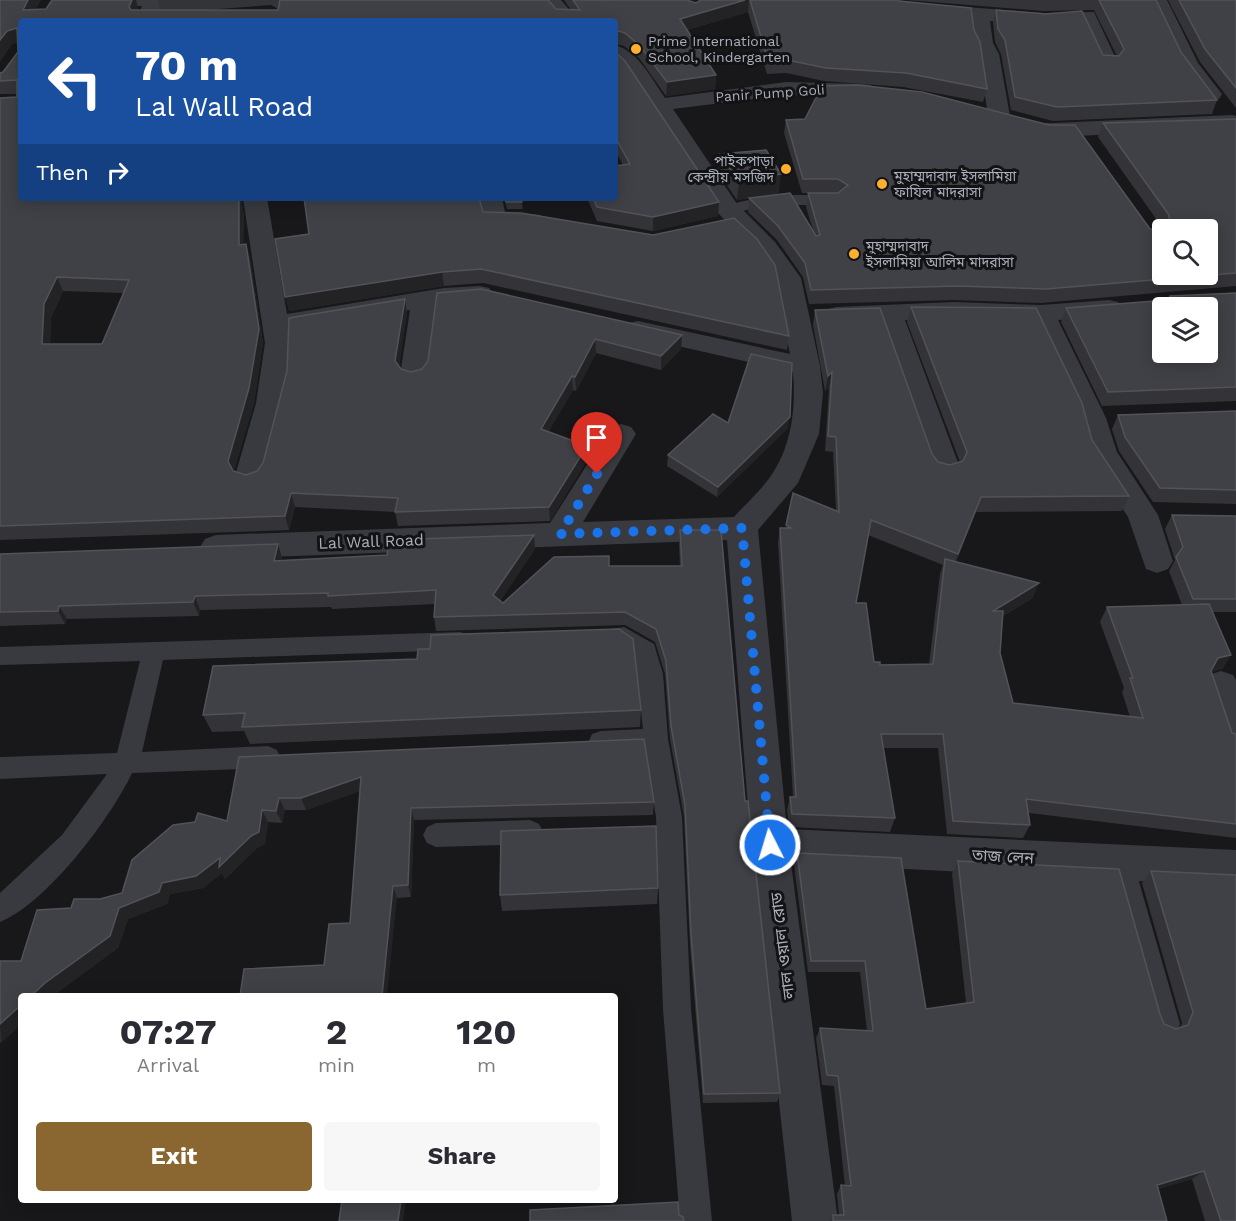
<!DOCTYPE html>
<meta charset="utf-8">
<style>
:root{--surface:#fff;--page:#f7f7f7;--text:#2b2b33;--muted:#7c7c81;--accent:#8a6630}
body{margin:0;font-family:"Work Sans","Noto Sans Bengali",sans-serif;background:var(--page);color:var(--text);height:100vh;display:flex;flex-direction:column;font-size:22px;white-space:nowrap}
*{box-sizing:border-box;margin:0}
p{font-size:20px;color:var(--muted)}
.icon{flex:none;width:33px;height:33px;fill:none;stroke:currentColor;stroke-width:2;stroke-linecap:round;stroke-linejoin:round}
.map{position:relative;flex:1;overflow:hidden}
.sheet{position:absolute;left:18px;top:993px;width:600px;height:210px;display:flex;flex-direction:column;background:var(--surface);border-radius:6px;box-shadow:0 3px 15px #0003}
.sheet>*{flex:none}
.hud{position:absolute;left:18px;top:18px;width:600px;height:183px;border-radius:6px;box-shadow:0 3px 15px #0003;background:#1a4fa0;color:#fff;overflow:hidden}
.buttons{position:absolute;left:1152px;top:219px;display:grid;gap:12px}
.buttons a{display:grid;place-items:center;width:66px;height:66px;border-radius:6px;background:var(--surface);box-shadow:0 3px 15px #0003;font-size:30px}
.pin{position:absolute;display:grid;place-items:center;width:51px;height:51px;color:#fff;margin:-62px -26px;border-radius:50% 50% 50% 0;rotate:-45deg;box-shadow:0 0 6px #0007}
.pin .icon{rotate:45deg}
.me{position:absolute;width:66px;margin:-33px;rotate:355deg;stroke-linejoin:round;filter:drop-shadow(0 0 4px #0008)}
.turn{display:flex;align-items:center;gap:21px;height:126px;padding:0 18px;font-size:27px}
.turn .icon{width:78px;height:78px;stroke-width:2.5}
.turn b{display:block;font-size:42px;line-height:51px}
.then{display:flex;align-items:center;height:57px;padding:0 18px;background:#0003;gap:12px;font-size:22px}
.eta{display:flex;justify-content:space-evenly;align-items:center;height:102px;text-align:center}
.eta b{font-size:36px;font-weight:700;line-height:42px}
.primary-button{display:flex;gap:12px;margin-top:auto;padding:12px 18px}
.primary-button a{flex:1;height:69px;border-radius:6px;background:var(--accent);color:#fff;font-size:24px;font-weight:700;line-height:69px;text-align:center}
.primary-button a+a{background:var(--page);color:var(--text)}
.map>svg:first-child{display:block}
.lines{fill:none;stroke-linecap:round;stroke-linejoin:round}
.service{fill:#383a3f;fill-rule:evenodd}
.minor{fill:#383a3f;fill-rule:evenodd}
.wall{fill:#343438;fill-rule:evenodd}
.shaded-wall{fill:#232326}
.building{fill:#404146;stroke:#515358;stroke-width:1.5;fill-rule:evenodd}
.route{stroke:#1a73e8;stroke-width:10;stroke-dasharray:0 18}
.poi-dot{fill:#fdaf2d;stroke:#131315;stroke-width:2}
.labels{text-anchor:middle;stroke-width:6;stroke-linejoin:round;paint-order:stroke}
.far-poi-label{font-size:14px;fill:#a9afbb;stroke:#131315;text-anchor:start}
.far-street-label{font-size:14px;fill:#a9afbb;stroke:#131315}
.street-label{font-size:16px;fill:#a9afbb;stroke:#131315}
</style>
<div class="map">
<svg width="1236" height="1221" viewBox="0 0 1236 1221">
<rect width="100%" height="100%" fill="#18181a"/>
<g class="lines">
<g class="service">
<polygon points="770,195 836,195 844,200 836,205 770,205 728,214 720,209 722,206"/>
<polygon points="624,627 654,644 663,674 668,739 682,817 691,1009 712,1221 680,1221 663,1009 656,817 645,750 601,751 592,748 589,741 592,734 601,731 643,729 635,656 620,645 599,643 596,637 599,631"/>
<path d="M460 632 468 635 471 641 468 647 460 650 163 660 142 752 268 746 277 750 280 757 277 764 268 768 132 773C111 818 47 903 0 922V893L62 835 107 774 0 779V757L117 753 140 661 0 665V647Z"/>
<polygon points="530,820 539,824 543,832 539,840 530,844 436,847 427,843 423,835 427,827 436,823"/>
<polygon points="1120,849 1129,853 1133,861 1180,1024 1176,1034 1166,1038 1156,1034 1152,1024 1107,861 1111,853"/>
</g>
<g class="minor">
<polygon points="108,0 164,0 165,1 155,21 135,21 142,6 118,6"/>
<polygon points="540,0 561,0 579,21 558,21"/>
<polygon points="1147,0 1167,0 1198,63 1222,94 1219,99 1203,99 1178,64"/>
<polygon points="927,4 1043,13 1094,12 1118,63 1115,67 1101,67 1080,22 1043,25 990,21 993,43 999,54 1010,116 1007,121 991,121 988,116 979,54 973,43 970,19 920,14 917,10"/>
<path d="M615 45C638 51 652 79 665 98L786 82 863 84 871 85 874 90 871 95 863 96 786 95 673 109 737 204 775 242 801 278 820 366 823 393 819 434 798 483 758 530 787 829 1236 850V886L791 863 838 1221H792L751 845 727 540 216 559 205 555 200 547 205 539 216 535 550 523 611 427 621 424 631 427 636 434 583 522 734 517C747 502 764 488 774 471 792 443 796 405 793 372L638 337 629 335 625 329 629 323 638 321 790 354 775 278 757 252 719 214 627 73 615 62Z"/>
<polygon points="1232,115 1236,116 1236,132 1227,129 1053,137 1025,133 1022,128 1025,123 1053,123"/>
<path d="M243 198H267L287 314 444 288 480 286 489 288 493 294 489 300 437 305 428 375 424 381 414 384 404 381 400 375 410 310 290 330C298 374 276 433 265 476L261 483 250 487 239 483 235 476 256 403 265 343Z"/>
<polygon points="478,198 502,198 505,212 541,215 544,220 541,225 532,227 486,224"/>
<polygon points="1109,300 1118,302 1122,308 1118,314 1058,320 1106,418 1117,452 1158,515 1173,561 1168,569 1157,573 1146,569 1128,517 1088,454 1078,418 1032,321 954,318 905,320 960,468 956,475 945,478 934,475 930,468 878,321 837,323 828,321 824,315 828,309 837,307 954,302 1041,305"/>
<polygon points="1221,671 1233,675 1236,680 1236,749 1223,745 1204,685 1209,675"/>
</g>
</g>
<g class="wall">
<path d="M0 0H41L35 9H46L52 0H136L138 8V10H160L158 0H548L556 9 571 10 564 0H687L696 3 701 0H903L899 1 971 8 974 30 980 42 987 89 983 102 903 87 824 81 786 73 767 74 748 12 687 30 716 75 715 89 666 96 639 58 624 46 615 44V21H21V198H241L244 217 243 244H246L250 258 263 343 254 403 234 471 246 475 257 471 263 463 287 371 289 318 405 299 407 313 399 366 401 369 411 372 422 369 428 361 437 293 481 289 682 335 681 349 661 370 596 353 576 391 573 390 548 432 587 446V460L550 521 398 526 395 512 295 507 289 530 0 540V98L17 97V94H0V73L3 72 18 52 17 42 12 44 0 61ZM271 5 278 9V10H205ZM63 291 123 293 102 344H50L51 318Z"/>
<polygon points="907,0 1156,0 1181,52 1217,100 1212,114 1053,121 1011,110 1001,54 995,42 993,23 996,10 1103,55 1117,56 1094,10 1043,11"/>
<polygon points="1168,0 1236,0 1236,108 1200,62"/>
<polygon points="615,52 719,202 718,216 653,231 597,221 587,198 615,198 623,165 615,150"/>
<polygon points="1236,119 1236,286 1041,303 954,300 809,304 803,277 777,240 748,212 749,198 813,230 806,207 808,193 837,193 802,193 784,133 786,120 1162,274 1208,230 1164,230 1098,137 1103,123"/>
<polygon points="720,154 779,193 737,200 718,172"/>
<polygon points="504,198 521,198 523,209 507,209"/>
<polygon points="483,212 789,336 787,350 483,283 444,286 289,311 309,234"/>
<polygon points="1236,293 1236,401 1102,406 1061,322 1066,308 1168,300"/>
<path d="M911 307 1092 440 1129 496 1122 511 976 512 956 562 1033 598 1003 616 1000 653 1013 703 1130 717 1122 692 1124 688 1100 622 1107 607 1182 605 1169 571 1175 560 1165 529 1172 515 1236 516V612H1213L1231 655 1222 669 1211 672 1232 733 1236 734V838L1029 813 1030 825 1023 838 947 834 938 748H883L895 818 890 832 789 827 787 810 790 797H793L778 543 780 528H786L793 493 836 510 833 452 825 451 829 388 825 391 813 325 815 310 932 454 938 462 950 465 960 462 907 322ZM868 535 943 565 940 574 929 664 880 665 874 662 856 603Z"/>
<polygon points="1236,411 1236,504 1153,502 1119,451 1112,429 1118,415"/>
<polygon points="728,423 788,428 717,497 667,466 668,455"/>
<polygon points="680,530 745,801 780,1093 777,1102 703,1103 690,945 684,817 670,739 665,674 655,642 625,625 436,631 434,617 435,604 332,609 331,607 200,610 199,616 67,619 65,624 0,626 0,554 278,544 282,558 282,560 535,549 500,601 503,603 609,566 680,566 679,544"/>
<polygon points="213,666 641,710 640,727 250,744 244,731 212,732 203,715"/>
<polygon points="239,757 654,802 653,815 414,820 411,897 397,898 324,965 350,923 360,791 306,810 285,810 282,823 268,822 265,844 257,848 225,879 222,873 203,888 170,894 167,904 128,919 118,948 55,994 0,1043 0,961 21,961 71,908 122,893 227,821"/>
<polygon points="797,853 926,1009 966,1003 952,874 958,861 1160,1014 1164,1024 1176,1029 1180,1028 1182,1023 1142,883 1151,871 1236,875 1236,1221 1205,1221 1192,1179 1158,1189 1167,1221 829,1221 833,1215 839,1215 837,1194 841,1185 845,1186 834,1086 822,1085 816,1038 820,1028 867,1031 860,972 808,972 794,865"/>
<polygon points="658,888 657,904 502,911 500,895"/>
</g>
<g class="shaded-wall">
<polygon points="28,0 41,0 29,21 23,10"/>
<polygon points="132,0 136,0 138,8 133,20 129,7"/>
<polygon points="745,0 749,0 748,12 680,32 680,19"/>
<polygon points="17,28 21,42 12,44 0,61 0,40 7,31"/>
<polygon points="716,75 715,89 666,96 667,82"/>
<polygon points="781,174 779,193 737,200 739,182"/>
<polygon points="239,198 241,198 244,217 243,259 239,245"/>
<polygon points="719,202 718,216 653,231 653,217"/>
<polygon points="246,244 250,258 263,343 254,403 233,475 228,461"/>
<polygon points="442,272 444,286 289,311 285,297"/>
<polygon points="57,277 63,291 51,318 49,358 42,344 44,304"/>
<polygon points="405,299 407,313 398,375 395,361"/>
<polygon points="682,335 681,349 661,370 661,356"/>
<polygon points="595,339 596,353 576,391 575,377"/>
<polygon points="832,372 829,388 825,391 828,376"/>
<polygon points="572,376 573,390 542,443 541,429"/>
<polygon points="790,417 788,428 717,497 718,487"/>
<polygon points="587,446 587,460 550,521 549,507"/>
<polygon points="291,493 295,507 289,530 285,516"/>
<polygon points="981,497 976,512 953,569 958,554"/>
<polygon points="534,535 535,549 495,608 493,595"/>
<polygon points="278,544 282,558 278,574 274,561"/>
<polygon points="1039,583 1033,598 988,625 993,611"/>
<polygon points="195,596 200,610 199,616 193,602"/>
<polygon points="59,606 67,619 65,624 58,611"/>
<polygon points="1231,655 1222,669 1208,673 1218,658"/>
<polygon points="361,777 365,789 306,810 301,798"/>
<polygon points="279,798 285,810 282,823 276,811"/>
<polygon points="411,808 414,820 411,897 408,885"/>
<polygon points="262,810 268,822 265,844 257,848 225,879 222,873 203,888 170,894 167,904 128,919 118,948 53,996 31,996 119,908 162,883"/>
<polygon points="393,886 397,898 387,996 382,996"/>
<polygon points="21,1005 21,1025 1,1043 0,1024"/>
<polygon points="1204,1171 1192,1179 1146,1193 1157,1185"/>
<polygon points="401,1200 406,1200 403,1221 398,1221"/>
</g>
<g class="building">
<path d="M0 0H28L23 10 46 9 52 0H132L129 7 131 10H278L280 0H548L556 9 580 10 573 0H687L696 3 701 0H745L680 19 716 75 667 82 639 45 625 33 615 30V21H21V198H239V245L246 244 259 329 249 388 228 461 233 471 246 475 257 471 263 463 287 371 289 318 405 299 395 361 401 369 411 372 422 369 428 361 437 293 481 289 682 335 661 356 595 339 575 377 572 376 541 429 587 446 549 507 395 512 398 498 291 493 285 516 0 526V98L17 97V80L0 81V73L3 72 18 52 17 28 7 31 0 40ZM57 277 129 280 102 344H42L44 304Z"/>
<polygon points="750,0 898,0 899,1 971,8 974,30 980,42 987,89 906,73 826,68 787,60 768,61"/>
<polygon points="1099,0 1156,0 1181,52 1217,100 1057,107 1015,97 1005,40 998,29 996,10 1046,14 1082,11 1103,55 1119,56 1124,49"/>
<polygon points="1179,0 1236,0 1236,88 1205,49"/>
<polygon points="615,52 625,61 719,202 653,217 597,207 593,198 615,198 615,166 630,164 615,137"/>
<polygon points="857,85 922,92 1049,125 1075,125 1150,229 1162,230 1162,274 1208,274 1208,230 1169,230 1169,215 1103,123 1236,119 1236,273 1046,289 958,286 811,290 805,263 778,226 749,198 790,193 816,236 820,235 808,193 838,193 848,185 838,179 803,179 786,120 805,119 822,86"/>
<polygon points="766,150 781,174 739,182 720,154"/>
<polygon points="304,198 479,198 483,212 521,213 653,235 734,218 757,239 775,265 789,336 481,269 442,272 285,297 275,239 309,234"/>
<polygon points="505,198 521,198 522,202 506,202"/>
<path d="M1236 293V387L1108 392 1066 308 1168 300 1170 296ZM1162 308H1208V352H1162Z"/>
<polygon points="911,307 1036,308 1082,403 1092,440 1129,496 981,497 958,554 871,520 856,603 866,603 874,662 880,662 880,665 933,664 945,559 1039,583 993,611 1003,611 1000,653 1013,703 1143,718 1130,678 1133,678 1107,607 1209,604 1231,655 1218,658 1211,671 1232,733 1236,734 1236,824 1026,799 1030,825 953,821 943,734 881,734 895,818 792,814 790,797 796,797 780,528 791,528 786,525 793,493 839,512 836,437 828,436 832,372 828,376 815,310 880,308 932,454 938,462 950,465 963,461 967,452"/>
<polygon points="751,354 792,363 790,417 718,487 668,455 713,414 728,423"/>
<polygon points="1236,411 1236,490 1160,488 1125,437 1118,415"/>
<polygon points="1172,515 1236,516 1236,599 1193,599 1176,557 1183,547"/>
<polygon points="680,530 721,530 745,801 748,801 780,1093 704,1094 691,934 685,805 671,726 666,661 656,629 625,612 434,617 436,590 328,596 328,593 195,596 193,602 59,606 58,611 0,612 0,554 278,544 274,561 387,555 390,540 534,535 493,595 503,603 554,557 609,556 609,566 682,566"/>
<polygon points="619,629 633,639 641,710 242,727 245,713 203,715 213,666 417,659 418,649 430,649 431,635"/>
<polygon points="644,739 654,802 411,808 408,885 393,886 382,996 240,996 244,969 324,965 329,924 350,923 361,777 301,798 279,798 276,811 262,810 259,832 251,836 219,867 220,858 196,876 162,883 159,892 119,908 110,936 45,983 31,996 21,996 21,1005 0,1024 0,961 21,961 37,910 71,908 74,899 100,899 122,893 132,860 173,825 195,822 198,813 227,821 239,757"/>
<polygon points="656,826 658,888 500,895 501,831"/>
<polygon points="797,853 901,858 926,1009 974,1002 958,861 1119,869 1160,1014 1164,1024 1176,1029 1188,1025 1193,1012 1151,871 1236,875 1236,1221 1221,1221 1204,1171 1157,1185 1167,1221 833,1221 833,1215 844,1215 841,1185 851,1186 838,1076 827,1075 820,1028 873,1031 865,961 811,961"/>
<polygon points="342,1200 401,1200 398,1221 339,1221"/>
<polygon points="678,1202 679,1215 683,1217 684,1221 530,1221 530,1210"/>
</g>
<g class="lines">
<polyline class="route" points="597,474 560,534 742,528 770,845"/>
</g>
<g class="poi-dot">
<circle cx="636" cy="49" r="6"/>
<circle cx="786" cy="169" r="6"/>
<circle cx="882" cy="184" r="6"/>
<circle cx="854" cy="254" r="6"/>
</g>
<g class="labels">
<g class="far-poi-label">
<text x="648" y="46">Prime International<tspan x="648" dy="16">School, Kindergarten</tspan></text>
<text x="774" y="166" text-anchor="end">পাইকপাড়া<tspan x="774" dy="16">কেন্দ্রীয় মসজিদ</tspan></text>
<text x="894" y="181">মুহাম্মদাবাদ ইসলামিয়া<tspan x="894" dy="16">ফাযিল মাদরাসা</tspan></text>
<text x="866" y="251">মুহাম্মদাবাদ<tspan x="866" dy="16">ইসলামিয়া আলিম মাদরাসা</tspan></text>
</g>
<g class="far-street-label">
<text transform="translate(770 93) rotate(-4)" y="5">Panir Pump Goli</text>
</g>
<g class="street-label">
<text transform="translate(371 541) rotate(-2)" y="6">Lal Wall Road</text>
<text transform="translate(1003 856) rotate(3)" y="6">তাজ লেন</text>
<text transform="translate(782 946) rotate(-97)" y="6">লাল ওয়াল রোড</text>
</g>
</g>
</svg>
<div class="buttons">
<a><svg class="icon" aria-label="search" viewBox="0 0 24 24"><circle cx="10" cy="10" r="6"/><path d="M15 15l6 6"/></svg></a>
<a><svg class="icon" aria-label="layers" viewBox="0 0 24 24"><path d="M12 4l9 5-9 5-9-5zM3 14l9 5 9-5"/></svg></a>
</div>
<div class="pin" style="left:597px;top:474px;background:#d93025"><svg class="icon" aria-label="arrive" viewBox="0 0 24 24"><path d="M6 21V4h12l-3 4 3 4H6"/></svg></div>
<svg class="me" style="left:770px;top:845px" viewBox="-20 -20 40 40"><circle r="17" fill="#1a73e8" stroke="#fff" stroke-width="3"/><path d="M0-11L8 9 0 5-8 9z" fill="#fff"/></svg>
<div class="hud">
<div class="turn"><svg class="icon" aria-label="left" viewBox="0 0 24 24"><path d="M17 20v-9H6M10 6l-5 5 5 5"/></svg><div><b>70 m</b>Lal Wall Road</div></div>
<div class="then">Then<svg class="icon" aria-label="right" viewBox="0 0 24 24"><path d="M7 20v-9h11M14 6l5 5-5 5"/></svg></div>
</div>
<section class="sheet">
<div class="eta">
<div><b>07:27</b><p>Arrival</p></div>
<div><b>2</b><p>min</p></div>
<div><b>120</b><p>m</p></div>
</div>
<div class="primary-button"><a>Exit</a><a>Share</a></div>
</section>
</div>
